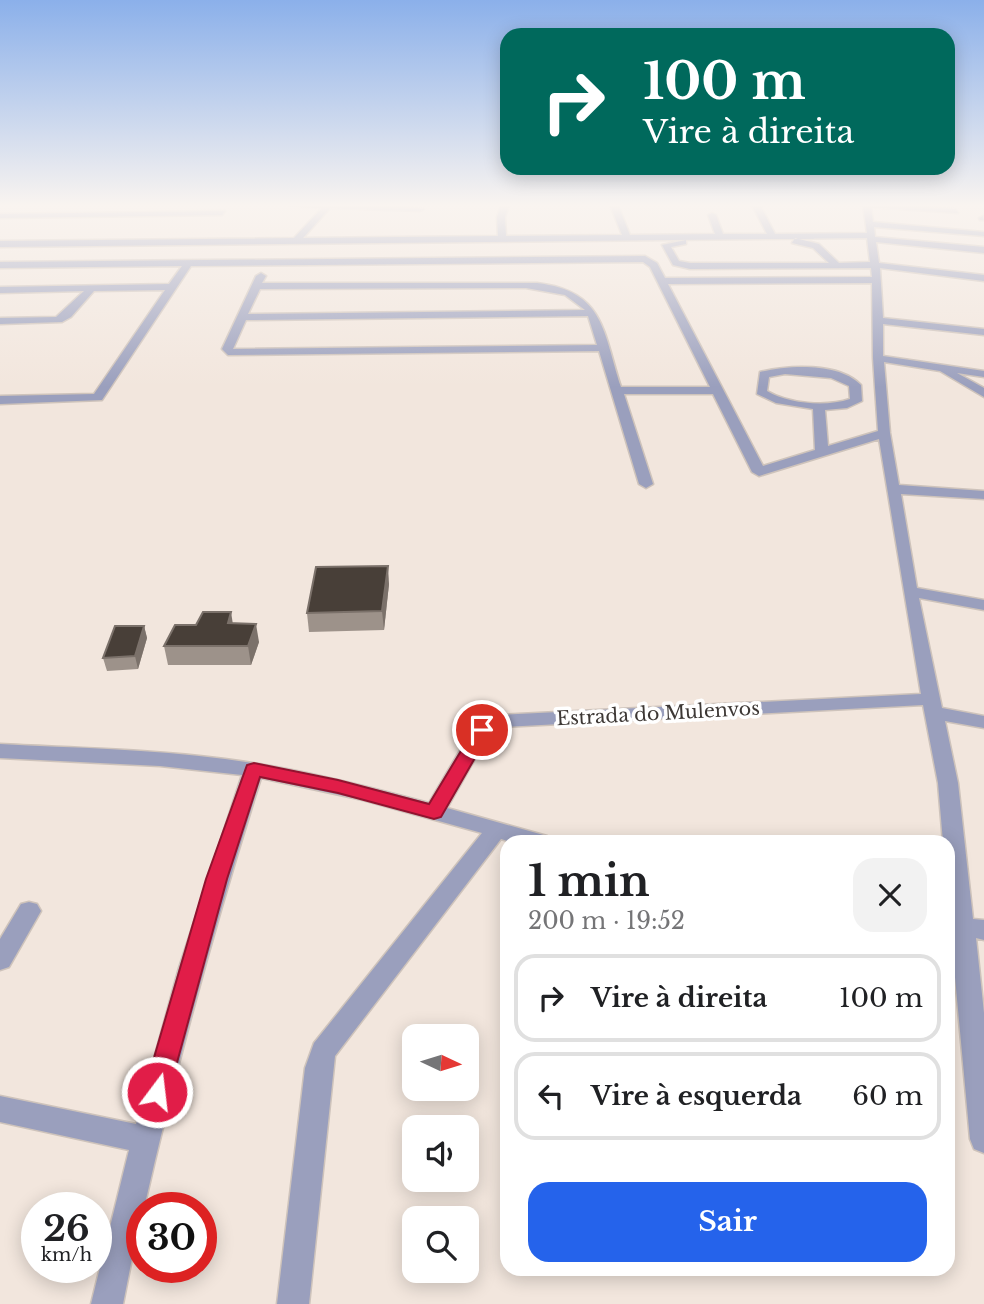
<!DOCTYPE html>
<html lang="pt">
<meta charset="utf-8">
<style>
:root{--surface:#fff;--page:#f2f2f2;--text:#202124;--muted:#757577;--line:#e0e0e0;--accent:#2563eb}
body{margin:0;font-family:"Libre Baskerville",serif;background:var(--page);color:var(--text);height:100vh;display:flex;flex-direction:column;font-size:26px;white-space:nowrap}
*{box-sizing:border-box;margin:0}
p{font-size:23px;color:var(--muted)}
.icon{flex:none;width:38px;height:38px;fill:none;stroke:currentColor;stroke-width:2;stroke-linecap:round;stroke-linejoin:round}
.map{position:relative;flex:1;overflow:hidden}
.details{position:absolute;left:500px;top:835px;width:455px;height:441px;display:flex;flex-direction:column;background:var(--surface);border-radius:21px;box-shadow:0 4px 18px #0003}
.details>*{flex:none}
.top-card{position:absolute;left:500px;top:28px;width:455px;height:147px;border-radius:21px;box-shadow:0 4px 18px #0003;background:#00695c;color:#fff;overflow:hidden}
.needle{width:46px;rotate:94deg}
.buttons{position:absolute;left:402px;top:1024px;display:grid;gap:14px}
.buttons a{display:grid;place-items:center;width:77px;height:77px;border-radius:14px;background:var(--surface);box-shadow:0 4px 18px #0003;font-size:35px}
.speed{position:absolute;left:21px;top:1192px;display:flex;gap:14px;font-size:35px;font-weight:700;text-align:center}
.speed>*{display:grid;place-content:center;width:91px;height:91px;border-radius:50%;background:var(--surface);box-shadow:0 4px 18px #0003;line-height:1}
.speed small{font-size:18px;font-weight:400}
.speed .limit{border:10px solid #d22;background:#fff;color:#111}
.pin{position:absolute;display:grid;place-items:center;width:60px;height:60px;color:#fff;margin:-30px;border:4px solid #fff;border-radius:50%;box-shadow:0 2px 7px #0007}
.me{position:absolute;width:77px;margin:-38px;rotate:15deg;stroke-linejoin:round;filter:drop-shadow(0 0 5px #0008)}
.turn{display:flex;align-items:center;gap:24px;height:147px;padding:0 28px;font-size:32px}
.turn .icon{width:91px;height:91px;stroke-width:2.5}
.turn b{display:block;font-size:49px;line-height:60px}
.round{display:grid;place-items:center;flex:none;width:74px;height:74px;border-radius:21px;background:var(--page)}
.overview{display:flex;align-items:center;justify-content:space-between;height:119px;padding:0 28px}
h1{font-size:42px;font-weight:700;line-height:52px}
.primary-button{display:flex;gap:14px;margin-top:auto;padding:14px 28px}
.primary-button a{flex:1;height:80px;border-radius:21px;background:var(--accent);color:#fff;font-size:28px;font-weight:700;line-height:80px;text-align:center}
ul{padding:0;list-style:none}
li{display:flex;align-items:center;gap:21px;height:88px;margin:0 14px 10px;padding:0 14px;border:4px solid var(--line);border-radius:21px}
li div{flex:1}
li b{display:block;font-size:26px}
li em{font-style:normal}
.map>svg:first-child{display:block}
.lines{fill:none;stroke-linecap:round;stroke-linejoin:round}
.minor-casing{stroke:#cec3bb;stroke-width:3}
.minor{fill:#9a9fbd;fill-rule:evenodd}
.wall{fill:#9d928a}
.shaded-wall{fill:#7b716a}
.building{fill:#483f38;stroke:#7b716a;stroke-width:2}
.route{fill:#e11d48;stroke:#92132f;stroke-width:2}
.labels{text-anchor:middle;stroke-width:7;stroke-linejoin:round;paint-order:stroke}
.street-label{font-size:19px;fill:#3d3835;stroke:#fff}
</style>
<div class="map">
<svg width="984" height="1304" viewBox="0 0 984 1304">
<rect width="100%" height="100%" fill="#f2e6dd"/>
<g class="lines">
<defs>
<g id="minor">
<path d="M290 205H357L424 209 420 211 330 208 303 238 498 236 497 217 501 205H509L505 217 506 236 622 235 610 205H618L630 235 715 234 708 215 712 213 716 215 723 234H767L752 205H760L775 234 867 233 863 205 955 209 958 213 871 207 873 222 984 232V236L874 227 875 237 984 247V253L876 242 879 263 984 275V281L880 268 883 318 984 329V335L883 324V356L984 371V377L957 373 984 388V397L940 371 884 362 890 433 899 485 984 491V499L901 494 917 588 984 600V610L919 598 942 708 984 716V728L945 721 958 783 973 919 984 920V940L976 938 984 1013V1153L974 1149 970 1139 951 934H948V842H943L938 783 923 705 503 727 489 734 447 808 547 836 550 842H511L501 839 335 1056 309 1304H277L305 1068 314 1043 482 833 363 800 261 778C216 920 177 1063 144 1208H142L123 1304H91L129 1150 0 1122V1096L136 1124 179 968 242 775 160 766 0 758V744C75 748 150 749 225 759 294 768 362 785 429 803L475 725 500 715 921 694 879 439 759 476 752 472 713 394H624L653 484 646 488 639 484 599 351 228 355 222 349 256 276 261 273 266 276 262 283H537C605 291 603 332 621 387H710L650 267 643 262 191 266 102 400 0 404V396L94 394 165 290 94 291 71 317 62 322 0 324V318L56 317 84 291 0 293V287L169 284 182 266 0 268V262L645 256 657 263 665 278 872 277 871 268 690 269 673 265 662 245 686 240V244L671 247 679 261 690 263H829L813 248 792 243 795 238 819 244 839 263 870 262 867 238 0 247V241L294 238 322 208ZM872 283 873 358 878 431 828 446 825 410 847 408 862 401 861 385C839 362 788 365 760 372L757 394 776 403 813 409 815 450 763 466 668 284ZM526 288 565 295 585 310 248 314 260 289ZM588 316 597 345 233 349 246 320ZM785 374 831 378 849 386 850 399C826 407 789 404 767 391L769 377Z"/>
<polygon points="225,211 222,215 0,218 0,214"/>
<polygon points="983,216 984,220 980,220 979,218"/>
<polygon points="29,902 37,904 41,911 9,967 0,970 0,939 21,904"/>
</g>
</defs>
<use href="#minor" class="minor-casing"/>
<use href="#minor" class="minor"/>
</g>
<g class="wall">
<polygon points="389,584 384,630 309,632 307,613"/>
<polygon points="233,623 259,642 251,665 168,665 164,646 196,625"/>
<polygon points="144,626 147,638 138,669 107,671 103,658"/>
</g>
<g class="shaded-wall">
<polygon points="388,566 389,584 384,630 382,611"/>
<polygon points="231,612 234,631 228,623"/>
<polygon points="256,624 259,642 251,665 248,646"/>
<polygon points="144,626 147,638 138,669 135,656"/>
</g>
<g class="building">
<polygon points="388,566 382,611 307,613 316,567"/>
<polygon points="203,612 231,612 228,623 256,624 248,646 164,646 175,625 196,625"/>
<polygon points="115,626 144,626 135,656 103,658"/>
</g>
<linearGradient id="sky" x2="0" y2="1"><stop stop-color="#8bb0ea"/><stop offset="0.53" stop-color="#f9f4f0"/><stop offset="1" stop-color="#f9f4f0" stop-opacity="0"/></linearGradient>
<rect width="984" height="387" fill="url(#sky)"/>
<polygon class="route" points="482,724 491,730 441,817 434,819 338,793 260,777 227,879 169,1092 166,1100 157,1103 148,1100 144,1092 206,879 247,765 254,763 338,780 429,804 476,726"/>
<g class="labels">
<g class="street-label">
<text transform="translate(658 713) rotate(-3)" y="7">Estrada do Mulenvos</text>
</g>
</g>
</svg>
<div class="buttons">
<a><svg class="needle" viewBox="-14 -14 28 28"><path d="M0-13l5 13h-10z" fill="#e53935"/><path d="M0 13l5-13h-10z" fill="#757577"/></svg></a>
<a><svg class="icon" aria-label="sound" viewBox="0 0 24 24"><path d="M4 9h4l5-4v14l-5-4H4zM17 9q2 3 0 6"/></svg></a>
<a><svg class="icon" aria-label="search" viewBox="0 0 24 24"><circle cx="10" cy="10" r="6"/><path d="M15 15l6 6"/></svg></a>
</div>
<div class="speed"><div>26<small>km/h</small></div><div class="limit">30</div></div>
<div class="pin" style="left:482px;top:730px;background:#d93025"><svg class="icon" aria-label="arrive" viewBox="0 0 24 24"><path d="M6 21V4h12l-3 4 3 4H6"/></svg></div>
<svg class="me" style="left:157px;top:1092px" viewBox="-20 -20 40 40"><circle r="17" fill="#e11d48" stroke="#fff" stroke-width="3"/><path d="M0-11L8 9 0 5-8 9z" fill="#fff"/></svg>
<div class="top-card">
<div class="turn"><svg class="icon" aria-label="right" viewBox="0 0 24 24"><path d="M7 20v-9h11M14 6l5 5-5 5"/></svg><div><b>100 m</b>Vire à direita</div></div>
</div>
<section class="details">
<div class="overview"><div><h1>1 min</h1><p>200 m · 19:52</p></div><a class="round"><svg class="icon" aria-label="close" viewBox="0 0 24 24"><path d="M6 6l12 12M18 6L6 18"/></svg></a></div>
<ul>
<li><svg class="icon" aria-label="right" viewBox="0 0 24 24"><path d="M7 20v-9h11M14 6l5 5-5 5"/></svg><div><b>Vire à direita</b></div><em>100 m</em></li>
<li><svg class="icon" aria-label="left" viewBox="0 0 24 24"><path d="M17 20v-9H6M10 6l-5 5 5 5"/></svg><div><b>Vire à esquerda</b></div><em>60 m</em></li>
</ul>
<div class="primary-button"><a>Sair</a></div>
</section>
</div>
